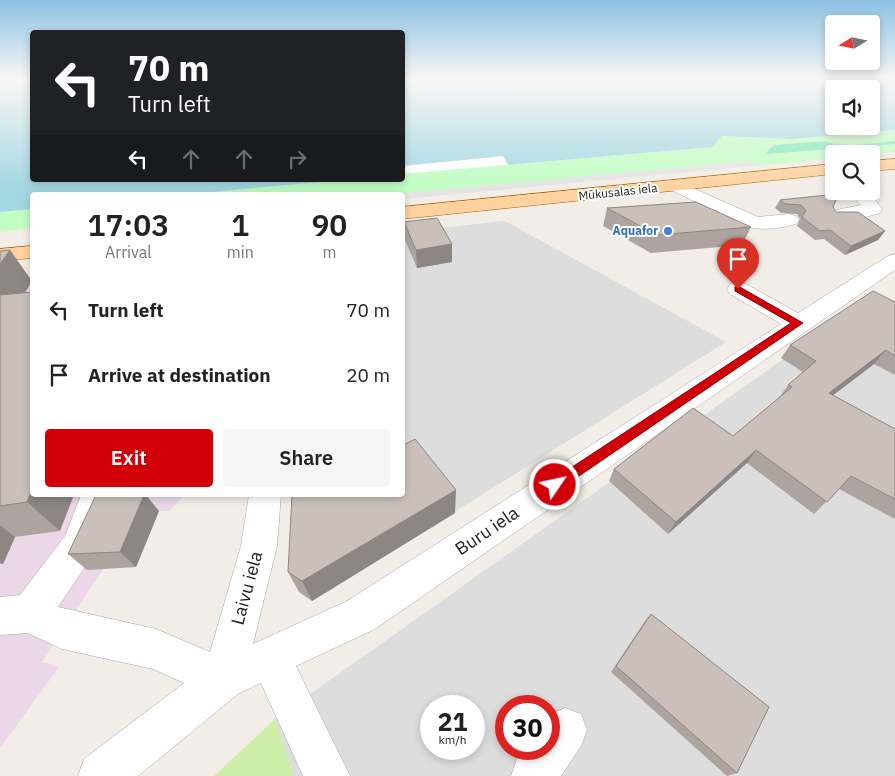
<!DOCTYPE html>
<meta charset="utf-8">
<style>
:root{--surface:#fff;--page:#f6f6f6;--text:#222;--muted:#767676;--accent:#d10008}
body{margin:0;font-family:"IBM Plex Sans",sans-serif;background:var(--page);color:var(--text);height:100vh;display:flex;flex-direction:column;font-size:19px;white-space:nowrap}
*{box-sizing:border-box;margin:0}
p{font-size:16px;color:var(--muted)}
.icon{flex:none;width:28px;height:28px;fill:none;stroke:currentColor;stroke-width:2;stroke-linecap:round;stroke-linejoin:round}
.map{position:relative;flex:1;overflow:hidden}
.drawer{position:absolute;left:30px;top:192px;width:375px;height:305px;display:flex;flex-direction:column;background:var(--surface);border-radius:5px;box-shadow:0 2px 8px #0003}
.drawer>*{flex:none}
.hud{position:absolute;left:30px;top:30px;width:375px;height:152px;border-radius:5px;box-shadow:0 2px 8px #0003;background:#202124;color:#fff;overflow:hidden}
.needle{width:32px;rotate:260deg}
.tools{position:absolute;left:825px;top:15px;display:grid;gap:10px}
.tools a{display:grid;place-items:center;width:55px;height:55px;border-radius:5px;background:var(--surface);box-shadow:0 2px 8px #0003;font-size:25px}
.speed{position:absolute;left:420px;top:695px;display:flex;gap:10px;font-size:25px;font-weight:700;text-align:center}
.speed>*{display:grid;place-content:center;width:65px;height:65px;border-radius:50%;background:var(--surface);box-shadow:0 2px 8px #0003;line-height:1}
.speed small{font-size:12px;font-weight:400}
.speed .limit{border:8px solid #d22;background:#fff;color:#111}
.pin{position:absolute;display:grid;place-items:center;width:42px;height:42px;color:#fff;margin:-51px -21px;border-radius:50% 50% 50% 0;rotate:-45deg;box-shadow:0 0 5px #0007}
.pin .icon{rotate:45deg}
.me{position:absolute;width:55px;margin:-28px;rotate:56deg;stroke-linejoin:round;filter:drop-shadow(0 0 4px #0008)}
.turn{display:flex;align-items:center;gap:18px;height:105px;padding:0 15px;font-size:22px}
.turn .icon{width:65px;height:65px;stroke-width:2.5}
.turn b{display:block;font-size:35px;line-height:42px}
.lanes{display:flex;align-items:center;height:48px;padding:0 15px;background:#0003;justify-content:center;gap:25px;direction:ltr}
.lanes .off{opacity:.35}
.eta{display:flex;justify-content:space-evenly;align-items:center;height:85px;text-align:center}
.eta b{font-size:30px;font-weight:600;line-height:35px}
.cta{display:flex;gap:10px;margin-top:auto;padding:10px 15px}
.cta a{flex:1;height:58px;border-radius:5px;background:var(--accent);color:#fff;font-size:20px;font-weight:600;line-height:58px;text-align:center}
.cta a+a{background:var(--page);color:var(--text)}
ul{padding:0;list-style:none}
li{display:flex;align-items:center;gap:15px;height:65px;padding:0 15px}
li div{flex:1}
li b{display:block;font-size:19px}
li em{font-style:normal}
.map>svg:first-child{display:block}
.residential{fill:#dedddd;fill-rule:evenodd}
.industrial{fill:#ebd7e8}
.grass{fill:#ceefa8}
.park{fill:#c0fec3}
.pitch{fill:#7ee7ba}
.parking{fill:#e4e4e4}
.water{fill:#a3d7e3;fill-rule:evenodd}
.pier{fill:#fff}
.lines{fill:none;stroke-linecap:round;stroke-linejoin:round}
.minor-casing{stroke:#a7a7a7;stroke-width:1}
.major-casing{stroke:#9d6300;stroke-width:1}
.minor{fill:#fff;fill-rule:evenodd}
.major{fill:#ffd19e;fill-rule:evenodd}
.wall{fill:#aea49f}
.shaded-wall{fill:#8d8682}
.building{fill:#cabfb9;stroke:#8d8682}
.route{fill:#d10008;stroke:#880005}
.shop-dot{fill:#3f7fe0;stroke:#fff;stroke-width:2}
.labels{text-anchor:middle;stroke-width:4;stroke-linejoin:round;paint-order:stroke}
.far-street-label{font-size:12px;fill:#202020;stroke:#fff}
.far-shop-label{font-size:12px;font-weight:bold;fill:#366cbe;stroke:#fff;text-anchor:end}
.near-street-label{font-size:18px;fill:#202020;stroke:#fff}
</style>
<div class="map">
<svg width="895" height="776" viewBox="0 0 895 776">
<rect width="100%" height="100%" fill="#f2ede6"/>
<g class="residential">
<polygon points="505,221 726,342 312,601 402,495 403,232"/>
<path d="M820 333 895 375V776H294L275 719ZM431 706H474V749H431ZM506 706H549V749H506Z"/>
</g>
<polygon class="industrial" points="32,281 32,495 185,495 169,511 159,511 136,567 103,569 42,662 59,667 0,748 0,284"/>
<polygon class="grass" points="275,719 294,776 214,776"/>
<g class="park">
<polygon points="895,130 895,152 871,154 834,154 834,158 764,165 750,161 384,195 180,195 314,182 320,180 402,180 403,166 503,156 509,165 712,147 722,136 795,139"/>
<polygon points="32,209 32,228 0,231 0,212"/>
</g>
<path class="pitch" d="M824 141C846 149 872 143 895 141V144L765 154 774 145Z"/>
<polygon class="parking" points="750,161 764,165 403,199 402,195 384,195"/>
<g class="water">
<polygon points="0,80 32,80 32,180 341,180 180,195 32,195 32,209 0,212"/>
<path d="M403 80H895V130L795 139 722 136 712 147 403 174ZM834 89H871V126H834Z"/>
</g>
<polygon class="pier" points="503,156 508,165 403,174 403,166"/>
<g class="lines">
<defs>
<g id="minor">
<path d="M677 181 758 217 789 214 796 216 799 220 796 224C782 228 762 231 748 227L671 190 668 186 671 182Z"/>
<path d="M847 191H868L882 209 880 213C865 217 846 223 831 219L829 215 831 211 861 205Z"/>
<polygon points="895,254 895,270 375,629 296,666 350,776 303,776 261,683 238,694 138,776 78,776 84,759 184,683 153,669 62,649 28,633 0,635 0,597 20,595 65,536 81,495 113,495 91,558 58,607 156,629 210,652 241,546 249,495 281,495 277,546 253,644 347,601 781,324 730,294 727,289 730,284 738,282 746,284 798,313 888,256"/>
<polygon points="565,708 581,714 587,730 581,746 561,776 511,776 517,759 525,749 549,749 549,715"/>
</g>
<g id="major">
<polygon points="895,159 895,169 871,171 871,161"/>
<polygon points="834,164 834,174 402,219 402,207"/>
<polygon points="32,246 32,258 0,261 0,249"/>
</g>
</defs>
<use href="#minor" class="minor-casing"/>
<use href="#major" class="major-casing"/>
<use href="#minor" class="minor"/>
<use href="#major" class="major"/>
</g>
<g class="wall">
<polygon points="780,200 833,207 836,212 885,231 878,240 845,255 824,239 815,240 797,226 800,219 797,214 781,213 775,208"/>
<polygon points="607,208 751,227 742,245 651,253 603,226"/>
<polygon points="404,222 452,244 452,262 417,268 405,240"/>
<polygon points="0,251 32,281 24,293 60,531 15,537 3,564 0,564"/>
<polygon points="895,302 895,375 874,364 833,395 895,429 895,519 839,489 814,514 747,463 668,534 609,481 614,469 733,436 779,398 788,385 803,372 781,358 790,345"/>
<polygon points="159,511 136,567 87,570 68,554"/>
<polygon points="455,513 312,601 299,592 288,572"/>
<polygon points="651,614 737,773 727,776 611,672 645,621"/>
</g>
<g class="shaded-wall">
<polygon points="885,231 878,240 845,255 851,246"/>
<polygon points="452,244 452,262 417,268 416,250"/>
<polygon points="10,250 32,281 20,301 0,304 0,264"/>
<polygon points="886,350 874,364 819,406 829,393"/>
<polygon points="756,450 747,463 668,534 676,522"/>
<polygon points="32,490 32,495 74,495 60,531 27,502"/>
<polygon points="456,490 455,513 312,601 302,581"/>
<polygon points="144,495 146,495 159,511 136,567 120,552"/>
<polygon points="0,525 15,537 3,564 0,562"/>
</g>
<g class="building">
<polygon points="827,195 836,200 833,207 836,212 858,212 885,231 851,246 830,230 820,231 802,217 806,211 801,205 785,204 780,200"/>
<polygon points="696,202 751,227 657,235 607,208"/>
<polygon points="437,218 452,244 416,250 404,222"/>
<polygon points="10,250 0,264 0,251"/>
<polygon points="873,291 895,302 895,356 886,350 829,393 895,429 895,499 851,476 827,502 756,450 676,522 614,469 693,408 733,436 792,387 788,385 816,361 790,345"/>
<polygon points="32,292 32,490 27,502 0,506 0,295"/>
<polygon points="415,439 456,490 302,581 288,572 292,495 402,495 402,446"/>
<polygon points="96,495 144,495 120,552 68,554"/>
<polygon points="651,614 769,707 737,773 616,666"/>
</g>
<linearGradient id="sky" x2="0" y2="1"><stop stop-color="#8cc2e6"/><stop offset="0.42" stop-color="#f9f7f4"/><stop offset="1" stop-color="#f9f7f4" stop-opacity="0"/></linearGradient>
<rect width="895" height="189" fill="url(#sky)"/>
<polygon class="route" points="738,286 803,323 560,489 555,491 551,489 549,485 551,481 791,323 735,291 735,287"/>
<circle class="shop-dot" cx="668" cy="231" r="5"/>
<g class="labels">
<g class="far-street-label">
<text transform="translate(618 192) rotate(-6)" y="4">Mūkusalas iela</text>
</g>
<g class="far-shop-label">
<text x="658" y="235">Aquafor</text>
</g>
<g class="near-street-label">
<text transform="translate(487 531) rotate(-34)" y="6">Buru iela</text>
<text transform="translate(247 588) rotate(-75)" y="6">Laivu iela</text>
</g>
</g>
</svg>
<div class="tools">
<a><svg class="needle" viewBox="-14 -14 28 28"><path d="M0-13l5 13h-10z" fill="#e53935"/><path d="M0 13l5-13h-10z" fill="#767676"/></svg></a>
<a><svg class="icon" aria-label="sound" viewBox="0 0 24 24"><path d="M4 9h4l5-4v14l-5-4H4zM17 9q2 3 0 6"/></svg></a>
<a><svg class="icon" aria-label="search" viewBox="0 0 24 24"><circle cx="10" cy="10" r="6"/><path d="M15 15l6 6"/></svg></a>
</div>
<div class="speed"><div>21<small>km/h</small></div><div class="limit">30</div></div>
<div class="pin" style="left:738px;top:289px;background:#d93025"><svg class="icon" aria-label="arrive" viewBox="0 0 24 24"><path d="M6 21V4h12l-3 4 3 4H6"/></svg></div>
<svg class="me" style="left:555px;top:485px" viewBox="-20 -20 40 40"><circle r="17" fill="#d10008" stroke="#fff" stroke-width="3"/><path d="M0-11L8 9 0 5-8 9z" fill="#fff"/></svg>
<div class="hud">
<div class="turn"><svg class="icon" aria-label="left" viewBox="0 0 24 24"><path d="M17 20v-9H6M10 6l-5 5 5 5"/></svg><div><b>70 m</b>Turn left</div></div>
<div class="lanes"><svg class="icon" aria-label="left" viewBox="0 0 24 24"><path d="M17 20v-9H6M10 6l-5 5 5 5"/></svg><svg class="icon off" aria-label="ahead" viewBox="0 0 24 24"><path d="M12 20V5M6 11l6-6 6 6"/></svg><svg class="icon off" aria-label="ahead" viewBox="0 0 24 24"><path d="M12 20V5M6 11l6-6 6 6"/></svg><svg class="icon off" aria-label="right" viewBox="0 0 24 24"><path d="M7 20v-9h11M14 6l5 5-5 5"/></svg></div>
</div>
<section class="drawer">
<div class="eta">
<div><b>17:03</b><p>Arrival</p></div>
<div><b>1</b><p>min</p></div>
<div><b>90</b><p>m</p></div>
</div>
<ul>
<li><svg class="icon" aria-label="left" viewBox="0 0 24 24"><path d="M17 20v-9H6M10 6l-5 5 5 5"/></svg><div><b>Turn left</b></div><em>70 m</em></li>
<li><svg class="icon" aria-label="arrive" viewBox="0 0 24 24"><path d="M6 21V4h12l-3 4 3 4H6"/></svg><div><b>Arrive at destination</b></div><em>20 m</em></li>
</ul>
<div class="cta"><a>Exit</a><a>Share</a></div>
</section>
</div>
